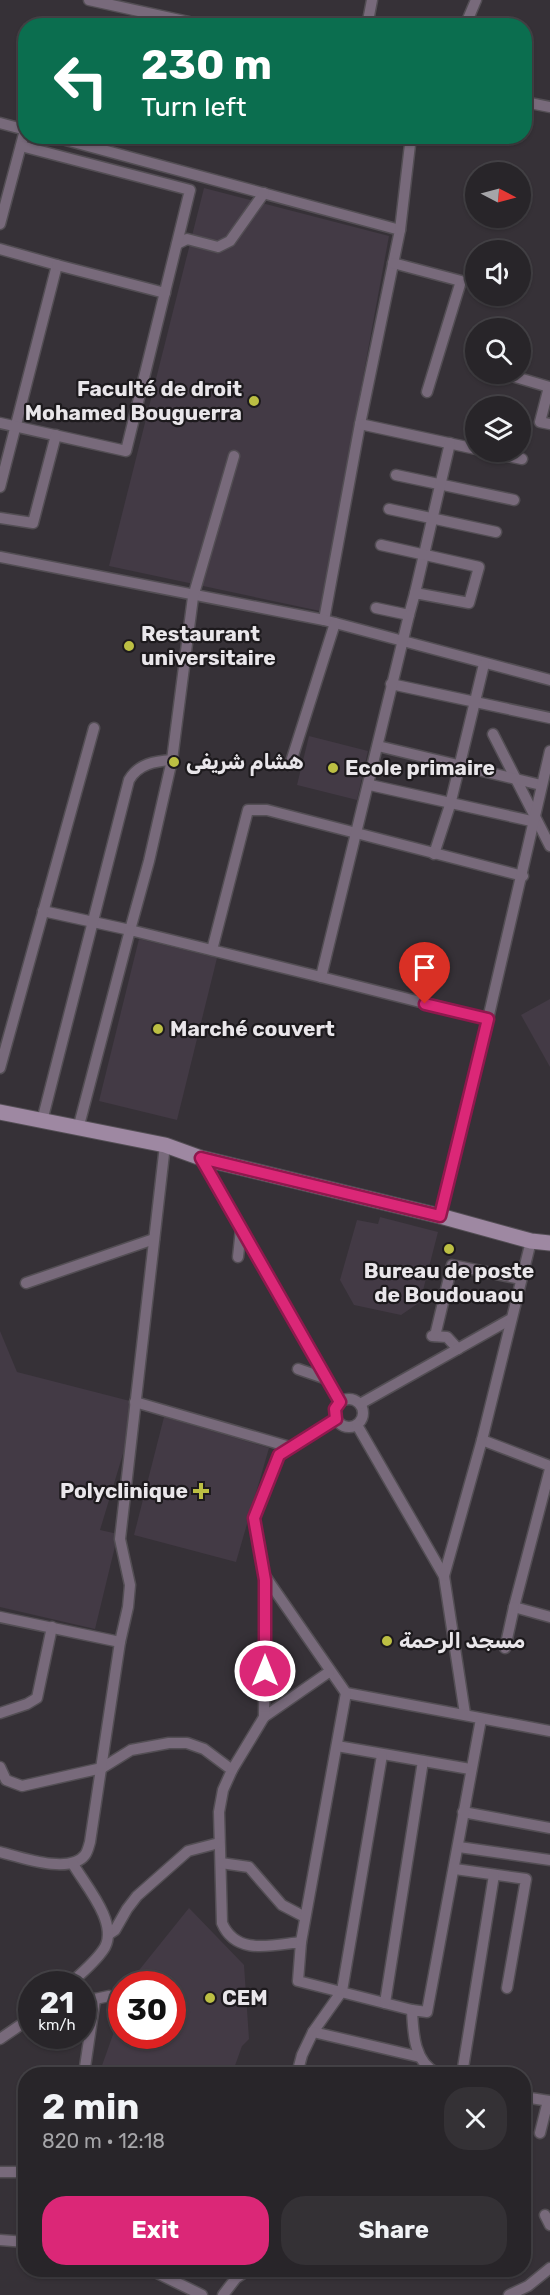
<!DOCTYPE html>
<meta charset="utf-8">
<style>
:root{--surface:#282529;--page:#343135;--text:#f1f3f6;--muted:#a5a5a8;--line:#444246;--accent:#db2777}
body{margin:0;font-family:Rubik,Cairo,sans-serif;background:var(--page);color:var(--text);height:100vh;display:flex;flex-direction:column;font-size:22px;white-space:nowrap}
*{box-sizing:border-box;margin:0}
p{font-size:20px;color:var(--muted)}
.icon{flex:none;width:33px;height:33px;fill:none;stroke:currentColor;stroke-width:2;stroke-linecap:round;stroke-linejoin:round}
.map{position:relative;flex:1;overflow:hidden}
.drawer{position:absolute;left:18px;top:2067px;width:513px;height:210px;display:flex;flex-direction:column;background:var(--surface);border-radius:24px;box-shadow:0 2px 4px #0004,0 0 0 2px var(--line)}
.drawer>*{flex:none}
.hud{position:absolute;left:18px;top:18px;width:514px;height:126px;border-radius:24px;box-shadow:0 2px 4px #0004,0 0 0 2px var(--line);background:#0b6e4f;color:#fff;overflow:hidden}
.needle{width:39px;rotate:96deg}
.fabs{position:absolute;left:465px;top:162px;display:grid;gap:12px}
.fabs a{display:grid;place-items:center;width:66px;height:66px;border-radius:50%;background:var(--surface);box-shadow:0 2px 4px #0004,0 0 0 2px var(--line);font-size:30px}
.speed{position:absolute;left:18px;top:1971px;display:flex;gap:12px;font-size:30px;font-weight:700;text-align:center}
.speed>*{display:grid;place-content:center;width:78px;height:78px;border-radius:50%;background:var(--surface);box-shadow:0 2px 4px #0004,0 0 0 2px var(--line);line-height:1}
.speed small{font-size:15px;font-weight:400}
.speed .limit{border:9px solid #d22;background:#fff;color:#111}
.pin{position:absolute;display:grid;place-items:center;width:51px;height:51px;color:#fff;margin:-62px -26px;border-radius:50% 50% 50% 0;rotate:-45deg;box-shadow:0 0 6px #0007}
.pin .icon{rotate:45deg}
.me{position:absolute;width:66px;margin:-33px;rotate:0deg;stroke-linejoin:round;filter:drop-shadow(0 0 4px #0008)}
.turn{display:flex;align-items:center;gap:21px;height:126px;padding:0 24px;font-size:27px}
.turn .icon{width:78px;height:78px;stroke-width:2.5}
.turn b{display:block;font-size:42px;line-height:51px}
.round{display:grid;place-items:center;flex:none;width:63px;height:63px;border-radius:24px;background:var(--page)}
.summary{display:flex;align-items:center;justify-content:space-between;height:102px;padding:0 24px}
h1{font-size:36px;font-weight:700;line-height:45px}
.primary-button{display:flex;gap:12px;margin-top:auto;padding:12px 24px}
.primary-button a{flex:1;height:69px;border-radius:24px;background:var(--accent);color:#fff;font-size:24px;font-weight:700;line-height:69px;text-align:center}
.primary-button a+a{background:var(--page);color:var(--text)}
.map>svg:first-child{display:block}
.built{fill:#433a45}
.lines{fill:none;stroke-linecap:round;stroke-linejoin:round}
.street-casing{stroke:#534e54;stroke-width:13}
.secondary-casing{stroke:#534e54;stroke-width:17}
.street{stroke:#786a7b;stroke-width:10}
.secondary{stroke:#9e88a2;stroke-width:15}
.route-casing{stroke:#8e194d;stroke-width:15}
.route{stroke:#db2777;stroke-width:10}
.poi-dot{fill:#bcbf43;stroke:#1d1a1d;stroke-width:2}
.labels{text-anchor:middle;stroke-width:4.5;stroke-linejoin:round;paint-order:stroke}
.poi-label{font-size:21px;font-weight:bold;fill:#e9e6ea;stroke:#1d1a1d;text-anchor:start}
</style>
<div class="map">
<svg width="550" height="2295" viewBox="0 0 550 2295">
<rect width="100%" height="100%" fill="#363137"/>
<g class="built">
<polygon points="204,188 389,236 320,611 109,566"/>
<polygon points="309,736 368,751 357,800 297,785"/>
<polygon points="139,939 217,958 177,1120 99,1101"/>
<polygon points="550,999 550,1067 521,1015"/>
<polygon points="380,1217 438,1232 420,1302 401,1315 354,1305 340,1280 357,1220 378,1224"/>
<polygon points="0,1331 17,1372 130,1401 132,1424 100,1530 118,1534 95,1629 0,1607"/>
<polygon points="164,1417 269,1448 236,1562 134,1535"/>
<polygon points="189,1908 244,1965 249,2039 242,2046 232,2074 99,2074 121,2012 122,2036 172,2036 172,1984 128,1984"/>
</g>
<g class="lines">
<defs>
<g id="street">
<polyline points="89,0 207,26"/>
<polyline points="367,26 372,0"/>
<polyline points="465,26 476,0"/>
<polyline points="525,102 550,107"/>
<polyline points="0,123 26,130"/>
<polyline points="51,136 400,230 360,424 324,620"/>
<polyline points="0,224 25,130"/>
<polyline points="400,230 411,136"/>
<polyline points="177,244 187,239 218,247 230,241 264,193"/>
<polyline points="0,249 57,265 0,487"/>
<polyline points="393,263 461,281 427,392"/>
<polyline points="57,265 165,293"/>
<polyline points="512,376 549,387 540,422 550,424"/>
<polyline points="0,423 126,451 190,190 21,146"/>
<polyline points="360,424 476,449"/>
<polyline points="488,452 522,459"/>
<polyline points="396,475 514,500"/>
<polyline points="389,509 496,532"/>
<polyline points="0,518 33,523 56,435"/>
<polyline points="0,557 324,620 550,680"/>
<polyline points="415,593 450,443"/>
<polyline points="376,608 409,615 415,593 469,603 479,567 381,545"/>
<polyline points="391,684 550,718"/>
<polyline points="493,734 550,846"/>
<polyline points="378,746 541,785"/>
<polyline points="290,765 335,623"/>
<polyline points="370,785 536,822"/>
<polyline points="434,854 450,805 484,664"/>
<polyline points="43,911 130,930 149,861 172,760 193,597 234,456"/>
<polyline points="212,950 248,810 267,810 523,876"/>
<polyline points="321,977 488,1019 440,1216"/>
<polyline points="488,1019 550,751"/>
<polyline points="0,1068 94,728"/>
<path d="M42 1121 129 780C138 764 155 761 172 760"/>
<polyline points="78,1129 130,930 321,977 409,615"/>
<polyline points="201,1158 340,1402"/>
<polyline points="238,1257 241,1229"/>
<polyline points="26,1283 154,1239"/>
<polyline points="432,1336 447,1337 458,1349"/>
<polyline points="435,1336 452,1265 521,1279"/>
<polyline points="298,1369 327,1379"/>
<circle cx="349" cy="1413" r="14"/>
<polyline points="135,1402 290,1447"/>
<polyline points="360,1404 509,1320"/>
<polyline points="357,1425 444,1576 465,1714"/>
<polyline points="482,1440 550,1466"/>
<polyline points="550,1469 514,1607 550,1617"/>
<polyline points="265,1576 346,1693 550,1731"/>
<polyline points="444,1576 482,1440 531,1241"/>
<polyline points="0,1617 120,1642"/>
<polyline points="505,1648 514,1607"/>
<polyline points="0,1713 27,1704 37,1698 52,1627"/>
<polyline points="264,1717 329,1672"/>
<polyline points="337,1746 470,1769"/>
<path d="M0 1767 6 1780 22 1786 102 1768 131 1750 169 1743H187L204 1749 232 1770 223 1790 219 1812 222 1923C236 1956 272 1945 301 1942L298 1981 412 2010"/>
<polyline points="232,1770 264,1717 265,1579 254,1518 279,1455 336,1419"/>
<polyline points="463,1812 550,1828"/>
<polyline points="459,1847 550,1860"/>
<path d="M0 1852C20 1857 70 1875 85 1855 88 1851 89 1845 90 1842L120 1642 128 1607 130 1585 120 1539 165 1145"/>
<polyline points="221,1863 249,1867 282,1905 303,1916"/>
<polyline points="455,1869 526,1879 507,1988"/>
<polyline points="109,1934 115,1930 127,1909 137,1896 188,1851 219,1843"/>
<polyline points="301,1942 346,1693"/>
<path d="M70 1984C81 1973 97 1961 105 1947 118 1922 85 1885 73 1864"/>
<polyline points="95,1999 109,1996 122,1999"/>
<polyline points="82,2001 95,1999 84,2074"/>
<polyline points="385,2003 423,1761"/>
<polyline points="172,2018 178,2024"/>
<polyline points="313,2032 342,1991 382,1755"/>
<polyline points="0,2039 32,2017"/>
<polyline points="297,2074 302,2055 313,2032 420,2057"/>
<path d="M438 2074C414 2063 413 2033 412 2010L427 2012 481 1719"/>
<polyline points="462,2074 494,1875"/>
<polyline points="524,2097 550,2101"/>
<polyline points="540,2133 548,2101"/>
<polyline points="0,2172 26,2172"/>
<polyline points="545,2215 550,2225"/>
<polyline points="0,2240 26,2242"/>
<polyline points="151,2270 202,2295"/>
<polyline points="223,2295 236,2278 248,2270"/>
<polyline points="509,2295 528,2286 550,2268"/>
</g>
<polyline id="secondary" points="0,1112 165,1145 201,1158 440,1216 531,1241 550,1243"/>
</defs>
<use href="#street" class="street-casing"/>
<use href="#secondary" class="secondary-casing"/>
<use href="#street" class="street"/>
<use href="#secondary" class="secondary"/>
</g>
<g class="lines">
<defs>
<polyline id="route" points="265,1671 265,1580 254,1518 279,1455 336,1419 335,1409 340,1402 201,1158 440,1216 488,1019 425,1004"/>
</defs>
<use href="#route" class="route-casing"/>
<use href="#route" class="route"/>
</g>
<g class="poi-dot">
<circle cx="254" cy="401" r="6"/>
<circle cx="129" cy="646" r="6"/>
<circle cx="174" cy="762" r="6"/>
<circle cx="333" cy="768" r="6"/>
<circle cx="158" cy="1029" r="6"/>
<circle cx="449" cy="1249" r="6"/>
<path d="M198 1482h6v6h6v6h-6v6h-6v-6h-6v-6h6z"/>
<circle cx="387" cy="1641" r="6"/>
<circle cx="210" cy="1998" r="6"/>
</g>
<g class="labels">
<g class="poi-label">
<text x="242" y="396" text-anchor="end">Faculté de droit<tspan x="242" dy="24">Mohamed Bouguerra</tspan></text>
<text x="141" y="641">Restaurant<tspan x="141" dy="24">universitaire</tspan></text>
<text x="186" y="769">هشام شريفى</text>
<text x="345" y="775">Ecole primaire</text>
<text x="170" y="1036">Marché couvert</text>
<text x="449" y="1278" text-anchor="middle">Bureau de poste<tspan x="449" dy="24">de Boudouaou</tspan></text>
<text x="188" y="1498" text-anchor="end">Polyclinique</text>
<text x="399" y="1648">مسجد الرحمة</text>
<text x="222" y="2005">CEM</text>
</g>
</g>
</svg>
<div class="fabs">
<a><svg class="needle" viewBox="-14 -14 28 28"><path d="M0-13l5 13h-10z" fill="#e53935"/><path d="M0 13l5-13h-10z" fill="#a5a5a8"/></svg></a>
<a><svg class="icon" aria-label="sound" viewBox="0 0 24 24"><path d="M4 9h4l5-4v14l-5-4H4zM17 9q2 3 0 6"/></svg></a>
<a><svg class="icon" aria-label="search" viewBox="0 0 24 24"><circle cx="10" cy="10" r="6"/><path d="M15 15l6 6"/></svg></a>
<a><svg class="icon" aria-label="layers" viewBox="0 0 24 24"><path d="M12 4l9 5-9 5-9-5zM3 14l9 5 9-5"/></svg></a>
</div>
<div class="speed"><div>21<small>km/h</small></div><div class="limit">30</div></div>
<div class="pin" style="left:425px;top:1004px;background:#d93025"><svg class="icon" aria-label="arrive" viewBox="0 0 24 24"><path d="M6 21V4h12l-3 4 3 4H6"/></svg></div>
<svg class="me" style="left:265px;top:1671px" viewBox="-20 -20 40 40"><circle r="17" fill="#db2777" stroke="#fff" stroke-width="3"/><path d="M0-11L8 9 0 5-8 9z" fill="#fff"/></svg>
<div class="hud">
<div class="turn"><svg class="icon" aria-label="left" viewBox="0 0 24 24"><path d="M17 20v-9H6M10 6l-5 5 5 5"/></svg><div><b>230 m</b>Turn left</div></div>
</div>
<section class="drawer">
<div class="summary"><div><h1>2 min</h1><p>820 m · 12:18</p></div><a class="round"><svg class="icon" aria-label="close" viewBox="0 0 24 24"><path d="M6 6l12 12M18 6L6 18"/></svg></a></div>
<div class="primary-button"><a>Exit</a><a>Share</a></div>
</section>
</div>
